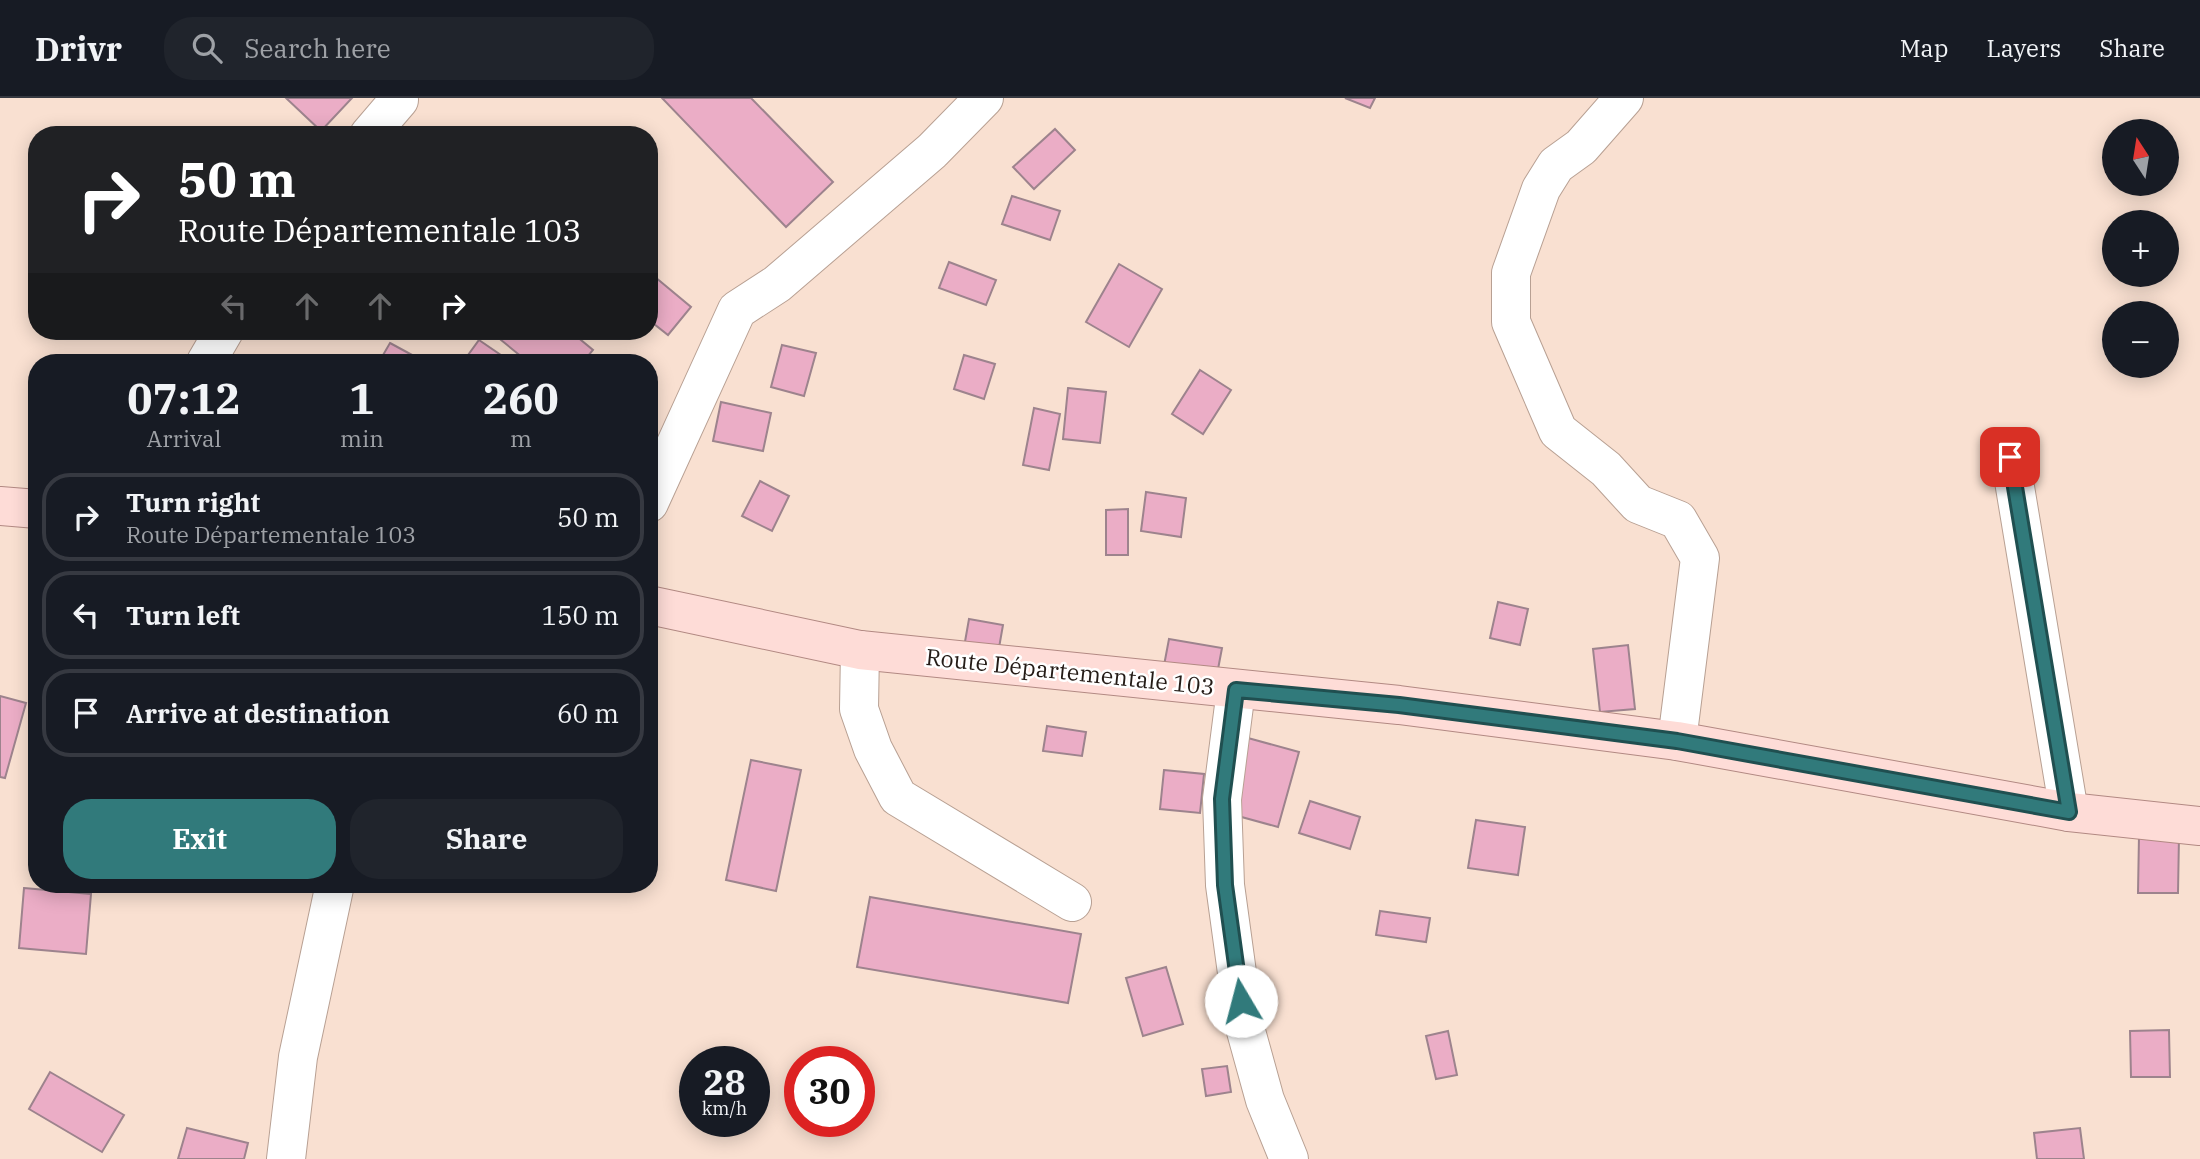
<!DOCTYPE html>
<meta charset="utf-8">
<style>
:root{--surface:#171b24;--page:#20242c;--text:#f1f3f6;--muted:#9ea1a6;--line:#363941;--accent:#317a7b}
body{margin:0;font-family:"IBM Plex Serif",serif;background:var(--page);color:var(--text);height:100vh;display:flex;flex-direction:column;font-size:26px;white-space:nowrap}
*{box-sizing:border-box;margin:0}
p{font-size:23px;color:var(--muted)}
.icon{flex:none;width:38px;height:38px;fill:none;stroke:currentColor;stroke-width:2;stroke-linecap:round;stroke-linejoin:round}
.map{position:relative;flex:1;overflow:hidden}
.details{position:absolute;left:28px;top:256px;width:630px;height:539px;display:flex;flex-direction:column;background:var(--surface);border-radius:28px;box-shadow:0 4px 18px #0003}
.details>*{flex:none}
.guide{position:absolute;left:28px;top:28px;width:630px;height:214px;border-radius:28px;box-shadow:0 4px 18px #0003;background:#202124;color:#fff;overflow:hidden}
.needle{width:46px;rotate:348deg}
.controls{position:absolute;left:2102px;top:21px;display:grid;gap:14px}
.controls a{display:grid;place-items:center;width:77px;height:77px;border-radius:50%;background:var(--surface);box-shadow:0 4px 18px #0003;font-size:35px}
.speed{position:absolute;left:679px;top:948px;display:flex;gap:14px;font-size:35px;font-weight:700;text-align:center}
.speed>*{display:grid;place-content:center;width:91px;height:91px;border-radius:50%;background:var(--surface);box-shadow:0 4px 18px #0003;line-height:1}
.speed small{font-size:18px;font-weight:400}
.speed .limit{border:10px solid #d22;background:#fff;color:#111}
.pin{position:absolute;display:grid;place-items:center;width:60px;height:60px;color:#fff;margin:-30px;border-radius:14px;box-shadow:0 4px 10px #0006}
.me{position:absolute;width:77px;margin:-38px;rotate:352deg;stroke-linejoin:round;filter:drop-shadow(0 0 5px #0008)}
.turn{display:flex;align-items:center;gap:24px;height:147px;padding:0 35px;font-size:32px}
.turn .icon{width:91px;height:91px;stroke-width:2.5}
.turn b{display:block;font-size:49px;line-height:60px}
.lanes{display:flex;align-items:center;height:66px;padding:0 35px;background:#0003;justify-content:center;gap:35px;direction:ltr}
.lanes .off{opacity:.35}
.eta{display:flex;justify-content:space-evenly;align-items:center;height:119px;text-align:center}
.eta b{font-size:42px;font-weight:700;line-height:49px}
.action{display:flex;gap:14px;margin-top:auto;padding:14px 35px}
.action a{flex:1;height:80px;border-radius:28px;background:var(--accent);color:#fff;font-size:28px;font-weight:700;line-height:80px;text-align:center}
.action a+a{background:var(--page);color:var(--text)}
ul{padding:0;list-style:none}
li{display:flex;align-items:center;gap:21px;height:88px;margin:0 14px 10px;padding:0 21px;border:4px solid var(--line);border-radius:28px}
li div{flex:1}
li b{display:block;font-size:26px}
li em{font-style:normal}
header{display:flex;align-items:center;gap:42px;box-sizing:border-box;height:98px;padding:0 35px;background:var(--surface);border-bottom:2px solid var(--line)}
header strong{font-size:33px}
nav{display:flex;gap:38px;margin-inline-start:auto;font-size:24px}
.search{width:490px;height:63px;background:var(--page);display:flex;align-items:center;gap:18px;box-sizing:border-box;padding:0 24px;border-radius:28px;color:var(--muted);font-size:26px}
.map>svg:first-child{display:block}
.building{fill:#ebadc6;stroke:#9d838d;stroke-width:2}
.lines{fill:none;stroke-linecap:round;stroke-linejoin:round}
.minor-casing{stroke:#b8a093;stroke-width:40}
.major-casing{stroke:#b28983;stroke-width:40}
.minor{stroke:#fff;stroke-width:38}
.major{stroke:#fedcd7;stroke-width:38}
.route-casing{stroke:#204f50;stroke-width:18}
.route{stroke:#317a7b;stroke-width:12}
.labels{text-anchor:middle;stroke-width:5;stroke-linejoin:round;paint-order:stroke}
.street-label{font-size:23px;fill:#241b16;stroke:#fff}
</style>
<header>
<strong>Drivr</strong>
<div class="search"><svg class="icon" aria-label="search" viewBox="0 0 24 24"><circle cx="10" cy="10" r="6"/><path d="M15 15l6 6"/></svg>Search here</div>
<nav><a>Map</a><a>Layers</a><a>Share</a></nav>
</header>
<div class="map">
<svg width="2200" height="1061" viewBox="0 0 2200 1061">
<rect width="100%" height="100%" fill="#f9e0d1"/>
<g class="building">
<polygon points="286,0 352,0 321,33"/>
<polygon points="662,0 751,0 833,84 786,129"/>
<polygon points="1345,0 1375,0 1370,10"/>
<polygon points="1055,31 1075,52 1034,91 1013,69"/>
<polygon points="1012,98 1060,113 1050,142 1002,126"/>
<polygon points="949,164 996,182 986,207 939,190"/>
<polygon points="1119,166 1162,191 1129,249 1086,224"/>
<polygon points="649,174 691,209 668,237 649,222"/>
<polygon points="490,233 570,233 593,252 583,264 528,264"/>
<polygon points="479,242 511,264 463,264"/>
<polygon points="390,245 425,264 379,264"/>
<polygon points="782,247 816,255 804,298 771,289"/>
<polygon points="964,257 995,266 984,301 954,291"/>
<polygon points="1200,272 1231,292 1203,336 1172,316"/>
<polygon points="1068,290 1106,294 1100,345 1063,341"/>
<polygon points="721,304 771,315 763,353 713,343"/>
<polygon points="1034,310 1060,316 1049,372 1023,367"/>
<polygon points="760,383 789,398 772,433 742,418"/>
<polygon points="1146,394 1186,400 1181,439 1141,433"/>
<polygon points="1128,411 1128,457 1106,457 1106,412"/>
<polygon points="1498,504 1528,511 1520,547 1490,540"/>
<polygon points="969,521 1003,527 997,561 963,555"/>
<polygon points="1169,541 1222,550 1215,587 1162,578"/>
<polygon points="1628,547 1635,611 1600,614 1593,551"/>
<polygon points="0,598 26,605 5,680 0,679"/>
<polygon points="1047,628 1086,634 1082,658 1043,653"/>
<polygon points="1248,640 1299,654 1278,729 1227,715"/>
<polygon points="751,662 801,672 776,793 726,782"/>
<polygon points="1164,672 1204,676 1200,715 1160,711"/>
<polygon points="1310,703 1360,719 1350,751 1299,735"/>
<polygon points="37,710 37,757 30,756"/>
<polygon points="1476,722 1525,729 1518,777 1468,770"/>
<polygon points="2139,738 2179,738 2178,795 2138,795"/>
<polygon points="24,790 91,796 86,856 19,850"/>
<polygon points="870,799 1081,836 1068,905 857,869"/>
<polygon points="1380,813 1430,820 1426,844 1376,837"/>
<polygon points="1166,869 1183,926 1143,938 1126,880"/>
<polygon points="2169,932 2170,979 2131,979 2130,933"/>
<polygon points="1448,933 1457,977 1436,981 1426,938"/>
<polygon points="1227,968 1231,994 1206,998 1202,971"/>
<polygon points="50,974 124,1017 102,1054 29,1011"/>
<polygon points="187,1030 248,1045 244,1061 178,1061"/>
<polygon points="2080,1030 2084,1061 2037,1061 2034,1035"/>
</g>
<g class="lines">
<defs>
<g id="minor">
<polyline points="1624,0 1581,49 1556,67 1541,91 1511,175 1511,224 1558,333 1606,371 1638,406 1678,422 1700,460 1677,643"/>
<polyline points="369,37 399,2"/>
<polyline points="206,264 224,233"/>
<polyline points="2010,359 2069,714"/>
<polyline points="649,405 737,212 777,186 932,53 984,0"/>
<polyline points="860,552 859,611 873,651 898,699 1072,804"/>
<polyline points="1236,592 1222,701 1225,787 1244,926 1265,1002 1289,1061"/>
<polyline points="286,1061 298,959 335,786"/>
</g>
<g id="major">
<polyline points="0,408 37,411"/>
<polyline points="649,507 860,552 1399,607 1677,643 2069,714 2200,728"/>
</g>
</defs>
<use href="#minor" class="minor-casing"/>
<use href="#major" class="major-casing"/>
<use href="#minor" class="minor"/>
<use href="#major" class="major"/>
</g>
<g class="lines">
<defs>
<polyline id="route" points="1241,903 1225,787 1222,701 1236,592 1399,607 1677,643 2069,714 2010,359"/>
</defs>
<use href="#route" class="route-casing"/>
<use href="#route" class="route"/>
</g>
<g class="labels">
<g class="street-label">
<text transform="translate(1070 574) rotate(6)" y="8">Route Départementale 103</text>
</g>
</g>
</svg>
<div class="controls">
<a><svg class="needle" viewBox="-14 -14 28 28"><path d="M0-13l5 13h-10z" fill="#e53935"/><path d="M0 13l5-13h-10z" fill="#9ea1a6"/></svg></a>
<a>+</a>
<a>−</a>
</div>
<div class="speed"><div>28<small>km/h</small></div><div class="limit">30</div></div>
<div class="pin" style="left:2010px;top:359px;background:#d93025"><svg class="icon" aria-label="arrive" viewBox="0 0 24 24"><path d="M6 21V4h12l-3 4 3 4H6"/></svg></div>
<svg class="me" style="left:1241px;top:903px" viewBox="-20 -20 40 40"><circle r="19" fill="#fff"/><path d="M0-13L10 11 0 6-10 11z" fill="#317a7b"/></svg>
<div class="guide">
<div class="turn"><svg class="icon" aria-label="right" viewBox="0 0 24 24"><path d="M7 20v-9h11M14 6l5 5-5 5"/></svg><div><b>50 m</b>Route Départementale 103</div></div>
<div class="lanes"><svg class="icon off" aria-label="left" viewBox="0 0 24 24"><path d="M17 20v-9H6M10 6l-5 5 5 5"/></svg><svg class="icon off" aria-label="ahead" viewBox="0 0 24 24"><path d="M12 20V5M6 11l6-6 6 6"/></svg><svg class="icon off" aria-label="ahead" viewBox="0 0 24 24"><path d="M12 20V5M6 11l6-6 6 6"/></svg><svg class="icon" aria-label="right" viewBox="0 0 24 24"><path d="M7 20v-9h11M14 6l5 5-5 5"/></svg></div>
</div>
<section class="details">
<div class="eta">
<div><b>07:12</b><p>Arrival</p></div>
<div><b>1</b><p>min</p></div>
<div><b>260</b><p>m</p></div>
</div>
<ul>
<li><svg class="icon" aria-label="right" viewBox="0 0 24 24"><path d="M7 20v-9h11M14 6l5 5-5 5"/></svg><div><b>Turn right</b><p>Route Départementale 103</p></div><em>50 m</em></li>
<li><svg class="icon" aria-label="left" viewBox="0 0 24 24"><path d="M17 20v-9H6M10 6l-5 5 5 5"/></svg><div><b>Turn left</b></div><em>150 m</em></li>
<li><svg class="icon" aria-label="arrive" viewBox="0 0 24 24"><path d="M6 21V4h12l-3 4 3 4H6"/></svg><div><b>Arrive at destination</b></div><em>60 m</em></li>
</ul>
<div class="action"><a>Exit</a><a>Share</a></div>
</section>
</div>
